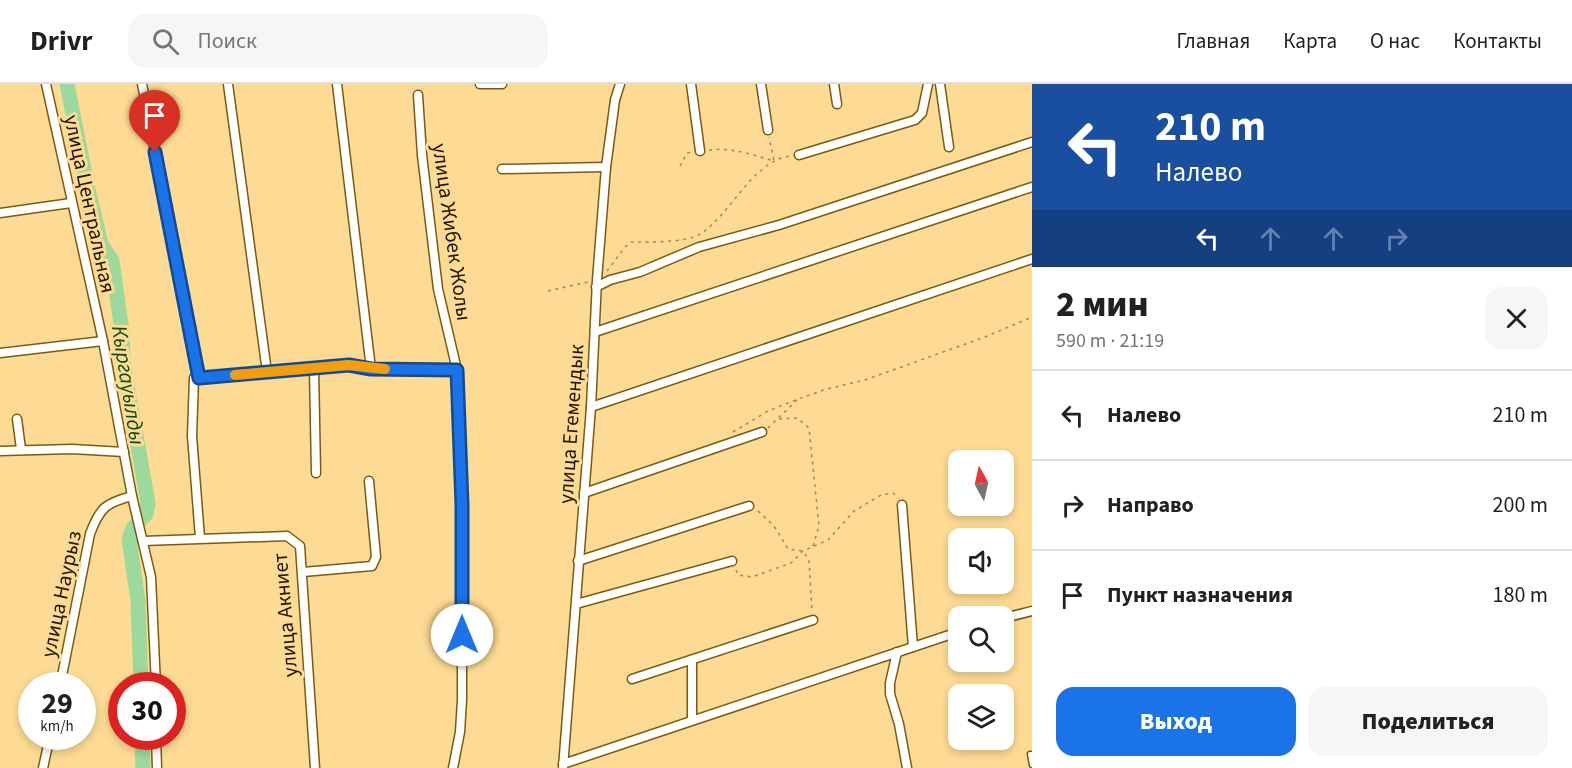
<!DOCTYPE html>
<html lang="ru">
<meta charset="utf-8">
<style>
:root{--surface:#fff;--page:#f6f6f6;--text:#202124;--muted:#757577;--line:#e0e0e0;--accent:#1a73e8}
body{margin:0;font-family:"Source Sans 3",sans-serif;background:var(--page);color:var(--text);height:100vh;display:flex;flex-direction:column;font-size:22px;white-space:nowrap}
*{box-sizing:border-box;margin:0}
p{font-size:20px;color:var(--muted)}
.icon{flex:none;width:33px;height:33px;fill:none;stroke:currentColor;stroke-width:2;stroke-linecap:round;stroke-linejoin:round}
.map{position:relative;flex:1;overflow:hidden}
.details{display:flex;flex-direction:column;background:var(--surface);width:540px}
.details>*{flex:none}
.top-card{background:#1a4fa0;color:#fff;overflow:hidden}
.needle{width:39px;rotate:352deg}
.fabs{position:absolute;left:948px;top:366px;display:grid;gap:12px}
.fabs a{display:grid;place-items:center;width:66px;height:66px;border-radius:12px;background:var(--surface);box-shadow:0 3px 9px #0003;font-size:30px}
.speed{position:absolute;left:18px;top:588px;display:flex;gap:12px;font-size:30px;font-weight:700;text-align:center}
.speed>*{display:grid;place-content:center;width:78px;height:78px;border-radius:50%;background:var(--surface);box-shadow:0 3px 9px #0003;line-height:1}
.speed small{font-size:15px;font-weight:400}
.speed .limit{border:9px solid #d22;background:#fff;color:#111}
.pin{position:absolute;display:grid;place-items:center;width:51px;height:51px;color:#fff;margin:-62px -26px;border-radius:50% 50% 50% 0;rotate:-45deg;box-shadow:0 0 6px #0007}
.pin .icon{rotate:45deg}
.me{position:absolute;width:66px;margin:-33px;rotate:0deg;stroke-linejoin:round;filter:drop-shadow(0 0 4px #0008)}
.turn{display:flex;align-items:center;gap:21px;height:126px;padding:0 24px;font-size:27px}
.turn .icon{width:78px;height:78px;stroke-width:2.5}
.turn b{display:block;font-size:42px;line-height:51px}
.lanes{display:flex;align-items:center;height:57px;padding:0 24px;background:#0003;justify-content:center;gap:30px;direction:ltr}
.lanes .off{opacity:.35}
.round{display:grid;place-items:center;flex:none;width:63px;height:63px;border-radius:18px;background:var(--page)}
.summary{display:flex;align-items:center;justify-content:space-between;height:102px;padding:0 24px}
h1{font-size:36px;font-weight:800;line-height:45px}
.cta{display:flex;gap:12px;margin-top:auto;padding:12px 24px}
.cta a{flex:1;height:69px;border-radius:18px;background:var(--accent);color:#fff;font-size:24px;font-weight:800;line-height:69px;text-align:center}
.cta a+a{background:var(--page);color:var(--text)}
ul{padding:0;list-style:none}
li{display:flex;align-items:center;gap:18px;height:90px;padding:0 24px;border-top:2px solid var(--line)}
li div{flex:1}
li b{display:block;font-size:22px}
li em{font-style:normal}
header{display:flex;align-items:center;gap:36px;box-sizing:border-box;height:84px;padding:0 30px;background:var(--surface);border-bottom:2px solid var(--line)}
header strong{font-size:28px}
nav{display:flex;gap:33px;margin-inline-start:auto;font-size:21px}
.search{width:420px;height:54px;background:var(--page);display:flex;align-items:center;gap:15px;box-sizing:border-box;padding:0 21px;border-radius:18px;color:var(--muted);font-size:22px}
main{display:flex;flex:1;min-height:0}
.map>svg:first-child{display:block}
.lines{fill:none;stroke-linecap:round;stroke-linejoin:round}
.river{stroke:#9cd99c;stroke-width:15}
.service-casing{stroke:#7b5c0d;stroke-width:7}
.minor-casing{stroke:#7b5c0d;stroke-width:11}
.path{stroke:#a08755;stroke-width:1.5;stroke-dasharray:3 4.5;stroke-linecap:butt}
.service{stroke:#fff;stroke-width:4}
.minor{stroke:#fff;stroke-width:8}
.route-casing{stroke:#114b97;stroke-width:15}
.route{stroke:#1a73e8;stroke-width:10}
.slow{stroke:#f59e0b;stroke-width:10}
.labels{text-anchor:middle;stroke-width:6;stroke-linejoin:round;paint-order:stroke}
.street-label{font-size:21px;fill:#211400;stroke:#fddb94}
.water-label{font-size:22px;font-style:italic;fill:#0c4d15;stroke:#fddb94}
</style>
<header>
<strong>Drivr</strong>
<div class="search"><svg class="icon" aria-label="search" viewBox="0 0 24 24"><circle cx="10" cy="10" r="6"/><path d="M15 15l6 6"/></svg>Поиск</div>
<nav><a>Главная</a><a>Карта</a><a>О нас</a><a>Контакты</a></nav>
</header>
<main>
<div class="map">
<svg width="1032" height="684" viewBox="0 0 1032 684">
<rect width="100%" height="100%" fill="#fddb94"/>
<g class="lines">
<g class="river">
<polyline points="67,0 87,101 101,160 112,177 122,247 123,278 148,419 146,430 133,444 129,455 138,517 141,602"/>
<polyline points="142,652 143,684"/>
</g>
<defs>
<polyline id="service" points="1032,670 1030,670 1032,681"/>
<g id="minor">
<polyline points="46,0 103,257 132,412 151,493 156,602"/>
<polyline points="142,0 199,294"/>
<polyline points="228,0 267,288"/>
<polyline points="337,0 371,285"/>
<polyline points="480,0 502,0"/>
<polyline points="691,0 700,67"/>
<polyline points="761,0 768,46"/>
<polyline points="834,0 837,20"/>
<polyline points="940,0 949,63"/>
<polyline points="418,11 422,71 438,205 457,286 462,421 462,616 460,648 453,684"/>
<polyline points="799,71 915,36 922,29 928,0"/>
<polyline points="502,85 606,83"/>
<polyline points="0,129 71,119"/>
<polyline points="596,203 610,196 640,188 699,163 779,141 1032,58"/>
<polyline points="595,248 1032,103"/>
<polyline points="0,269 103,257"/>
<polyline points="314,284 316,389"/>
<polyline points="591,323 1032,175"/>
<polyline points="17,335 21,365"/>
<polyline points="0,367 72,365 124,368"/>
<polyline points="584,409 762,348"/>
<polyline points="902,421 913,563"/>
<polyline points="200,454 192,352 194,294 349,281 371,285 457,286"/>
<polyline points="143,457 287,452 300,462 315,684"/>
<polyline points="578,477 749,422"/>
<polyline points="303,488 372,482 376,473 369,397"/>
<polyline points="576,520 732,477"/>
<polyline points="1004,534 1032,527"/>
<polyline points="897,568 890,599 890,610 899,640 907,684"/>
<polyline points="692,576 692,635"/>
<polyline points="632,595 813,536"/>
<path d="M60 602 90 450C100 423 106 419 132 412"/>
<polyline points="156,652 157,684"/>
<polyline points="563,680 958,548"/>
<polyline points="43,684 50,652"/>
<polyline points="563,684 591,323 597,196 606,83 615,16 620,0"/>
</g>
</defs>
<use href="#service" class="service-casing"/>
<use href="#minor" class="minor-casing"/>
<g class="path">
<path d="M709 66C731 63 753 71 774 77L769 53"/>
<polyline points="680,82 687,69 692,68"/>
<path d="M607 187 625 163 631 158C648 158 686 159 700 150 729 133 752 77 790 72"/>
<polyline points="548,207 588,198"/>
<polyline points="779,335 797,334 809,344 819,442 813,462"/>
<polyline points="768,344 797,316"/>
<polyline points="733,348 768,327 798,315 827,305 865,296 985,253 1032,233"/>
<polyline points="758,427 774,442 788,465 803,467 809,476 812,527"/>
<polyline points="736,486 738,491 752,493 791,479 803,467 828,456 854,427 881,411 893,409 899,414"/>
</g>
<use href="#service" class="service"/>
<use href="#minor" class="minor"/>
</g>
<g class="lines">
<defs>
<polyline id="route" points="155,68 199,294 349,281 371,285 457,286 462,421 462,551"/>
</defs>
<use href="#route" class="route-casing"/>
<use href="#route" class="route"/>
<polyline class="slow" points="235,291 349,281 385,285"/>
</g>
<g class="labels">
<g class="street-label">
<text transform="translate(90 120) rotate(78)" y="7">улица Центральная</text>
<text transform="translate(452 148) rotate(82)" y="7">улица Жибек Жолы</text>
<text transform="translate(571 340) rotate(-86)" y="7">улица Егемендык</text>
<text transform="translate(61 510) rotate(-78)" y="7">улица Наурыз</text>
<text transform="translate(285 531) rotate(-95)" y="7">улица Акниет</text>
</g>
<g class="water-label">
<text transform="translate(129 301) rotate(81)" y="8">Кыргауылды</text>
</g>
</g>
</svg>
<div class="fabs">
<a><svg class="needle" viewBox="-14 -14 28 28"><path d="M0-13l5 13h-10z" fill="#e53935"/><path d="M0 13l5-13h-10z" fill="#757577"/></svg></a>
<a><svg class="icon" aria-label="sound" viewBox="0 0 24 24"><path d="M4 9h4l5-4v14l-5-4H4zM17 9q2 3 0 6"/></svg></a>
<a><svg class="icon" aria-label="search" viewBox="0 0 24 24"><circle cx="10" cy="10" r="6"/><path d="M15 15l6 6"/></svg></a>
<a><svg class="icon" aria-label="layers" viewBox="0 0 24 24"><path d="M12 4l9 5-9 5-9-5zM3 14l9 5 9-5"/></svg></a>
</div>
<div class="speed"><div>29<small>km/h</small></div><div class="limit">30</div></div>
<div class="pin" style="left:155px;top:68px;background:#d93025"><svg class="icon" aria-label="arrive" viewBox="0 0 24 24"><path d="M6 21V4h12l-3 4 3 4H6"/></svg></div>
<svg class="me" style="left:462px;top:551px" viewBox="-20 -20 40 40"><circle r="19" fill="#fff"/><path d="M0-13L10 11 0 6-10 11z" fill="#1a73e8"/></svg>
</div>
<section class="details">
<div class="top-card">
<div class="turn"><svg class="icon" aria-label="left" viewBox="0 0 24 24"><path d="M17 20v-9H6M10 6l-5 5 5 5"/></svg><div><b>210 m</b>Налево</div></div>
<div class="lanes"><svg class="icon" aria-label="left" viewBox="0 0 24 24"><path d="M17 20v-9H6M10 6l-5 5 5 5"/></svg><svg class="icon off" aria-label="ahead" viewBox="0 0 24 24"><path d="M12 20V5M6 11l6-6 6 6"/></svg><svg class="icon off" aria-label="ahead" viewBox="0 0 24 24"><path d="M12 20V5M6 11l6-6 6 6"/></svg><svg class="icon off" aria-label="right" viewBox="0 0 24 24"><path d="M7 20v-9h11M14 6l5 5-5 5"/></svg></div>
</div>
<div class="summary"><div><h1>2 мин</h1><p>590 m · 21:19</p></div><a class="round"><svg class="icon" aria-label="close" viewBox="0 0 24 24"><path d="M6 6l12 12M18 6L6 18"/></svg></a></div>
<ul>
<li><svg class="icon" aria-label="left" viewBox="0 0 24 24"><path d="M17 20v-9H6M10 6l-5 5 5 5"/></svg><div><b>Налево</b></div><em>210 m</em></li>
<li><svg class="icon" aria-label="right" viewBox="0 0 24 24"><path d="M7 20v-9h11M14 6l5 5-5 5"/></svg><div><b>Направо</b></div><em>200 m</em></li>
<li><svg class="icon" aria-label="arrive" viewBox="0 0 24 24"><path d="M6 21V4h12l-3 4 3 4H6"/></svg><div><b>Пункт назначения</b></div><em>180 m</em></li>
</ul>
<div class="cta"><a>Выход</a><a>Поделиться</a></div>
</section>
</main>
